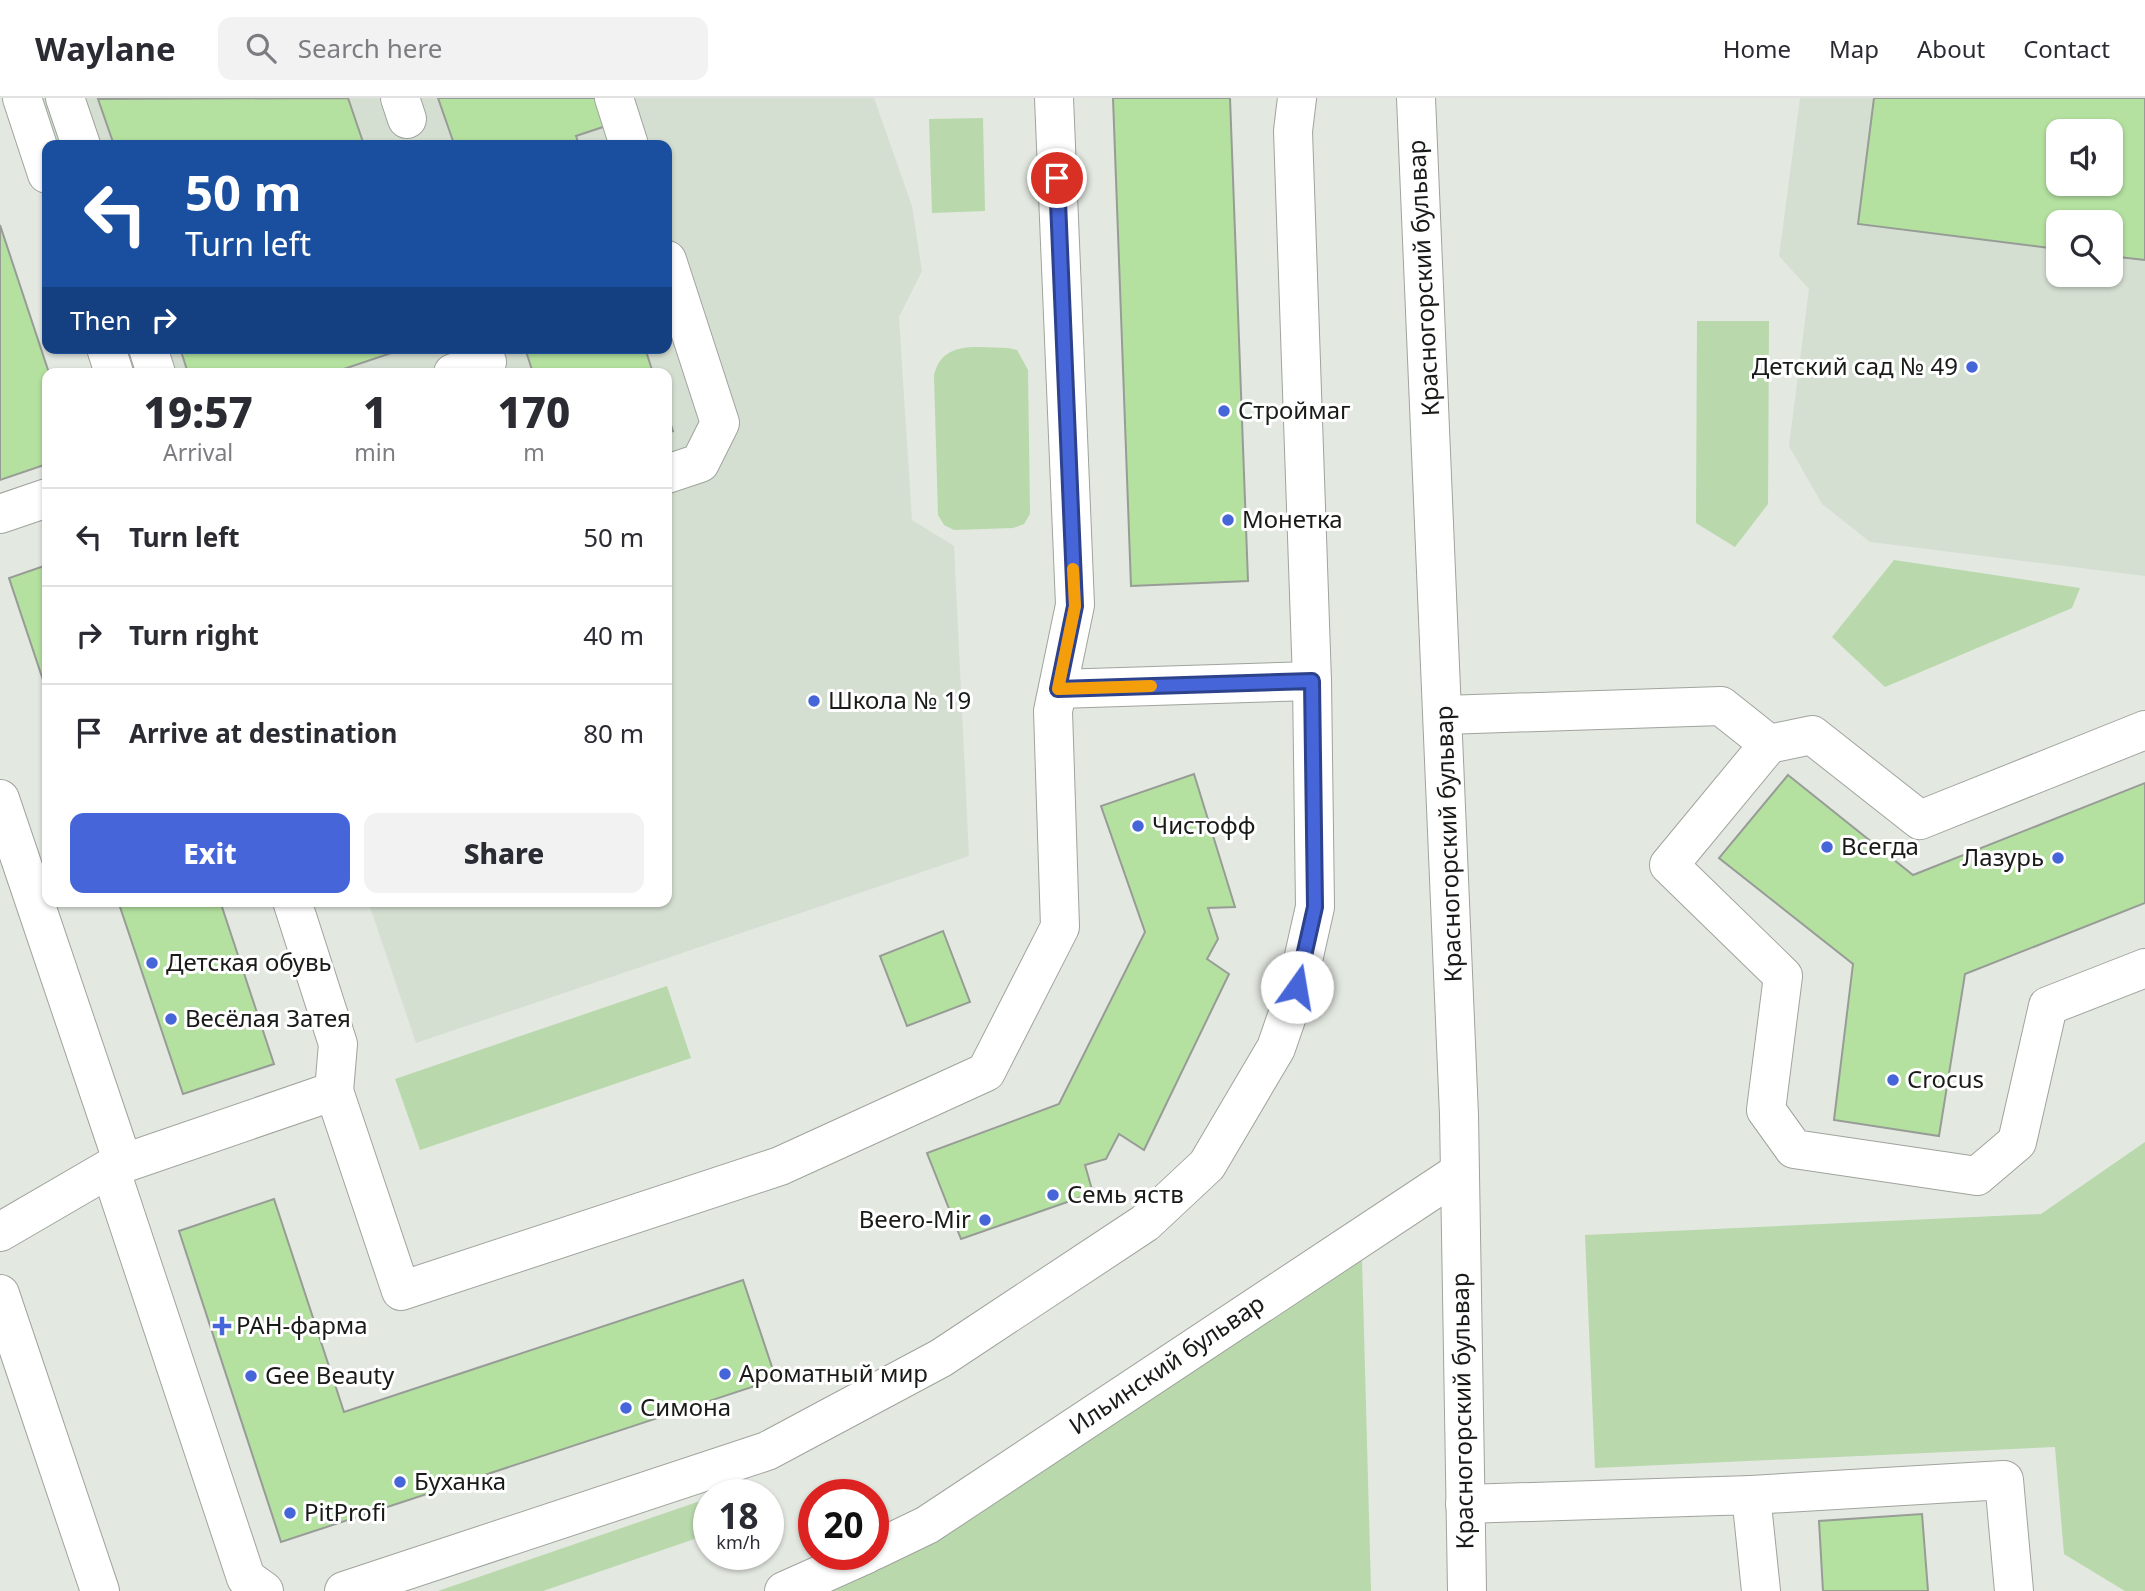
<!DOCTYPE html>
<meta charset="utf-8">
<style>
:root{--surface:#fff;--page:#f2f2f3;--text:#2b2b33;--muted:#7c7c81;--line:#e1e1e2;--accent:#4565d8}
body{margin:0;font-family:"Noto Sans",sans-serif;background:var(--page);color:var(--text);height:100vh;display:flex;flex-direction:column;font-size:26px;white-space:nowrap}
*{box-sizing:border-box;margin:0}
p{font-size:23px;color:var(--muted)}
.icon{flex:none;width:38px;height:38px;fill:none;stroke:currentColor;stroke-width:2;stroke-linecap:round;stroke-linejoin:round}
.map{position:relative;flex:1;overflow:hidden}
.panel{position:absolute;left:42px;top:270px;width:630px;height:539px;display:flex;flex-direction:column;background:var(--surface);border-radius:14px;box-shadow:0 2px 5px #0004}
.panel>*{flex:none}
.top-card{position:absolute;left:42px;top:42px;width:630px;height:214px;border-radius:14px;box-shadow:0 2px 5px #0004;background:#1a4fa0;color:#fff;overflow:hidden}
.tools{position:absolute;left:2046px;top:21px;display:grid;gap:14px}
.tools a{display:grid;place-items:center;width:77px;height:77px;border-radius:14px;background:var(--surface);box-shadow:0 2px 5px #0004;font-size:35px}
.speed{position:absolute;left:693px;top:1381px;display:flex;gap:14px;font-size:35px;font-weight:700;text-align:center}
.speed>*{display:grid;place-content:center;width:91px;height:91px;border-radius:50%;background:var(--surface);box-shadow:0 2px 5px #0004;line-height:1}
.speed small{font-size:18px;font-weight:400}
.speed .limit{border:10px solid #d22;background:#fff;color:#111}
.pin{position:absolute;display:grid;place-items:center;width:60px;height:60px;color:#fff;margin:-30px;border:4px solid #fff;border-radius:50%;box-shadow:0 2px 7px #0007}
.me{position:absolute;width:77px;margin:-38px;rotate:13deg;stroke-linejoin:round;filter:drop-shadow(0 0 5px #0008)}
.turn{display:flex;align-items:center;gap:24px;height:147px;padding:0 28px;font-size:32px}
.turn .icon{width:91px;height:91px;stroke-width:2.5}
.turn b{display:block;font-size:49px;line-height:60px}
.then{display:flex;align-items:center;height:66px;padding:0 28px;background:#0003;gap:14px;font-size:26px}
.eta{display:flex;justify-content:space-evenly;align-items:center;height:119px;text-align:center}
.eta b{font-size:42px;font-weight:800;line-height:49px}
.action{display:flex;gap:14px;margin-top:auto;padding:14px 28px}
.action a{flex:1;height:80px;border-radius:14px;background:var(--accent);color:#fff;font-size:28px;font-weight:800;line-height:80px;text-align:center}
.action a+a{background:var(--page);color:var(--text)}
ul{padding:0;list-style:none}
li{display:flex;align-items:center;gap:21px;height:98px;padding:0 28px;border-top:2px solid var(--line)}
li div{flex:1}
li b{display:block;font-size:26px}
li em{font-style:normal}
header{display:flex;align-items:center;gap:42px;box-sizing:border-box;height:98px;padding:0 35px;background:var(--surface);border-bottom:2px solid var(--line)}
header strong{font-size:33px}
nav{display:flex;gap:38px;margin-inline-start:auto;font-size:24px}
.search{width:490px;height:63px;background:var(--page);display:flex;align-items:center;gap:18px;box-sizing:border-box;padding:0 24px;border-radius:14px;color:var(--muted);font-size:26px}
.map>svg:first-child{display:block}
.built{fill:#d5dfd1;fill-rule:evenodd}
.green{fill:#b9d8ac}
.building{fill:#b4e1a0;stroke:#989c96;stroke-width:2;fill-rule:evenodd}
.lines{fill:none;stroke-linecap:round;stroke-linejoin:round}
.minor-casing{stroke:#9fa49d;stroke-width:40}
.major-casing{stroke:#9fa49d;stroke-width:40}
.minor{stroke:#fff;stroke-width:38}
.major{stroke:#fff;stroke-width:38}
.route-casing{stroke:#2d428c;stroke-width:18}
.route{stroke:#4565d8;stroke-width:12}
.slow{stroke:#f59e0b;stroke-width:12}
.poi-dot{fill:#4565d8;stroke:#fff;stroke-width:2.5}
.labels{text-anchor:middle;stroke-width:6;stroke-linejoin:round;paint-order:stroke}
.street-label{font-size:24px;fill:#191b18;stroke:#fff}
.poi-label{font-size:24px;fill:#191b18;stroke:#fff;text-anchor:start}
</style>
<header>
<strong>Waylane</strong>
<div class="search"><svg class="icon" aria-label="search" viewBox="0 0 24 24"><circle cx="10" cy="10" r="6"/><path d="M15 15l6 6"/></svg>Search here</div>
<nav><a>Home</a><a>Map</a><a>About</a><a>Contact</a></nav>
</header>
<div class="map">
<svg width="2145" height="1493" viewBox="0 0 2145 1493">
<rect width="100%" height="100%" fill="#e3e8e1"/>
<g class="built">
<polygon points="40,0 874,0 912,108 922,173 899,219 912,422 954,448 969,758 416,945 368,803 667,803 667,275 131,275 123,250 667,250 667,47 56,47"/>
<path d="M1800 0H2145V478L1870 444 1822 406 1789 348 1809 191 1779 158ZM2058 33H2110V86H2058ZM2058 124H2110V177H2058Z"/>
</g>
<g class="green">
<polygon points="983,20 985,113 932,115 929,21"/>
<polygon points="1697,223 1769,223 1768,406 1735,449 1696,425"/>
<path d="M1008 250 1017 252 1028 272 1030 416 1024 426 1013 430 954 432 944 427 938 417 934 277C943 241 978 250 1008 250Z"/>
<polygon points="1894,462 2080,490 2072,510 1885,589 1832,539"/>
<polygon points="667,888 691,960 420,1052 395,981"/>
<polygon points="2145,1044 2145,1493 2125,1493 2064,1456 2055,1349 1595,1370 1585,1137 2041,1116"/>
<polygon points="1362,1161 1371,1493 828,1493"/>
<polygon points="709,1400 709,1436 543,1493 438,1493"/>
</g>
<g class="building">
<polygon points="348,0 364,47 114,47 98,1"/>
<polygon points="438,0 597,0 606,28 576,38 579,47 440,47 453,43"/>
<polygon points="1113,0 1230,0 1248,483 1131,488"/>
<path d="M1874 0H2145V162L2110 158V124H2058V151L1858 126ZM2058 33H2110V86H2058Z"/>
<polygon points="0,127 49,275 47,366 0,382"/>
<polygon points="180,250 406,250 332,275 188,275"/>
<polygon points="525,250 645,250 653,275 533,275"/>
<polygon points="667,315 673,333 667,335"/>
<polygon points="47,467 47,594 9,480"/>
<polygon points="1194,676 1235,809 1208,810 1218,841 1207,861 1229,876 1144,1052 1119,1036 1106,1061 1085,1067 1093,1095 961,1141 927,1055 1059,1006 1145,834 1101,708"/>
<polygon points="1788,677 1913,777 2145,685 2145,805 1965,876 1939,1038 1834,1022 1853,866 1719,760"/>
<polygon points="118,803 220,803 274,966 183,996"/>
<polygon points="943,833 970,904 907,928 880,858"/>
<polygon points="274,1101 344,1314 743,1182 776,1281 281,1444 179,1133"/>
<polygon points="1922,1416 1928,1493 1823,1493 1819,1423"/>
</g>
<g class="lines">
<defs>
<g id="minor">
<polyline points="22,0 47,76"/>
<polyline points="65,0 81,47"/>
<polyline points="400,0 407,21"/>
<polyline points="614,0 629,47"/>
<polyline points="667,162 720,325 700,365 667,376"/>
<polyline points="106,250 114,275"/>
<polyline points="148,250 156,275"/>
<polyline points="453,275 487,264"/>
<polyline points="0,416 47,400"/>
<polyline points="1058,591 1312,583"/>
<polyline points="1444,617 1721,608 1769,646 1669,767 1783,878 1766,1012 1794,1051 1977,1078 2017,1044 2048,908 2145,870"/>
<polyline points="1769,646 1812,637 1920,722 2145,632"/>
<polyline points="0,701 123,1065"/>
<polyline points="334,993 401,1193 780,1068 986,974 1060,829 1053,613 1075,507 1054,0"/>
<polyline points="110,1070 246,1480 264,1493"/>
<polyline points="0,1134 110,1070 334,993 338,946 292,803"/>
<polyline points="0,1196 100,1493"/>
<polyline points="1751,1397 2004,1382 2014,1493"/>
<polyline points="1465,1406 1751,1397 1761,1493"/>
<polyline points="873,1453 927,1427 1458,1075"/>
<polyline points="344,1493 767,1353 941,1260 1145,1125 1207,1067 1276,950 1297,889 1315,809 1312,583 1293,33 1297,0"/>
<polyline points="784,1493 867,1456"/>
</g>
<polyline id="major" points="1416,0 1459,1017 1467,1493"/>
</defs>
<use href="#minor" class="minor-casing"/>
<use href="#major" class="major-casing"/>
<use href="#minor" class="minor"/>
<use href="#major" class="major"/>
</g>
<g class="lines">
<defs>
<polyline id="route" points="1057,80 1075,508 1058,591 1312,583 1315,809 1297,889"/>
</defs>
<use href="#route" class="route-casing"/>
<use href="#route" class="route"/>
<polyline class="slow" points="1073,471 1075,508 1058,591 1151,588"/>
</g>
<g class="poi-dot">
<circle cx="1972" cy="269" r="7"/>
<circle cx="1224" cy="313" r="7"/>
<circle cx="1228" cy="422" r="7"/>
<circle cx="814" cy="603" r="7"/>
<circle cx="1138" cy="728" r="7"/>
<circle cx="1827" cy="749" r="7"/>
<circle cx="2058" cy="760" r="7"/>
<circle cx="152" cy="865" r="7"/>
<circle cx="171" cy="921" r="7"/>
<circle cx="1893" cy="982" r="7"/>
<circle cx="1053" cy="1097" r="7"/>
<circle cx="985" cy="1122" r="7"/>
<path d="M218.5 1217.5h7v7h7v7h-7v7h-7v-7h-7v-7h7z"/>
<circle cx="725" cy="1276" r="7"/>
<circle cx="251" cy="1278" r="7"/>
<circle cx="626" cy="1310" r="7"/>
<circle cx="400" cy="1384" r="7"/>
<circle cx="290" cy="1415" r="7"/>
</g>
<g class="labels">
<g class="street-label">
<text transform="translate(1424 180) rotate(-93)" y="8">Красногорский бульвар</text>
<text transform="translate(1449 746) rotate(-92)" y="8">Красногорский бульвар</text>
<text transform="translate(1167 1267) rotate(-34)" y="8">Ильинский бульвар</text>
<text transform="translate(1463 1313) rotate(-91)" y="8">Красногорский бульвар</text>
</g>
<g class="poi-label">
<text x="1958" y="277" text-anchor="end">Детский сад № 49</text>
<text x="1238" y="321">Строймаг</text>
<text x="1242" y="430">Монетка</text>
<text x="828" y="611">Школа № 19</text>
<text x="1152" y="736">Чистофф</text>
<text x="1841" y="757">Всегда</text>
<text x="2044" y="768" text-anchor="end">Лазурь</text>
<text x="166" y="873">Детская обувь</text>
<text x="185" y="929">Весёлая Затея</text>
<text x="1907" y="990">Crocus</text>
<text x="1067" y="1105">Семь яств</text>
<text x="971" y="1130" text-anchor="end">Beero-Mir</text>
<text x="236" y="1236">РАН-фарма</text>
<text x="739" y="1284">Ароматный мир</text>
<text x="265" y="1286">Gee Beauty</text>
<text x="640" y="1318">Симона</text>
<text x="414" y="1392">Буханка</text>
<text x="304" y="1423">PitProfi</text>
</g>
</g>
</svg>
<div class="tools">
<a><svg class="icon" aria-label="sound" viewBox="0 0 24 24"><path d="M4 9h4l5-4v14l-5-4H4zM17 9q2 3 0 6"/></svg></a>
<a><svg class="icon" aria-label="search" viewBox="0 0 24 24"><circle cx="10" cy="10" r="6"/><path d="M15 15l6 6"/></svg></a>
</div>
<div class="speed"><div>18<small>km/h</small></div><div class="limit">20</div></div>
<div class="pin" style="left:1057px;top:80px;background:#d93025"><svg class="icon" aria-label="arrive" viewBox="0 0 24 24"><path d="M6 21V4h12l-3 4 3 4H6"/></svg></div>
<svg class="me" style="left:1297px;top:889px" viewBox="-20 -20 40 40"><circle r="19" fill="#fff"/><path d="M0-13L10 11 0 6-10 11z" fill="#4565d8"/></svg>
<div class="top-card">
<div class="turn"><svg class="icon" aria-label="left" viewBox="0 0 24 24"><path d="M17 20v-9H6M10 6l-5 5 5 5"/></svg><div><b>50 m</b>Turn left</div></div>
<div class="then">Then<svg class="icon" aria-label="right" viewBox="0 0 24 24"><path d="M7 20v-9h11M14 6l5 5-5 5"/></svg></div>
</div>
<section class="panel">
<div class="eta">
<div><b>19:57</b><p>Arrival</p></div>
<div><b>1</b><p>min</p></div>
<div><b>170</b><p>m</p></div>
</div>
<ul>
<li><svg class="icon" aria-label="left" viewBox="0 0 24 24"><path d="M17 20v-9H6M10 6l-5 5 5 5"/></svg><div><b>Turn left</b></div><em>50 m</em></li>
<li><svg class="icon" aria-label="right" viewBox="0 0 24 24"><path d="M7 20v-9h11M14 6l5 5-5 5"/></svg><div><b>Turn right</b></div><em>40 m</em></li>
<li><svg class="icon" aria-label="arrive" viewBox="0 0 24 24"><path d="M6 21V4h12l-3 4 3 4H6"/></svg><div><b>Arrive at destination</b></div><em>80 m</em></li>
</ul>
<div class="action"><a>Exit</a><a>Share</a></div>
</section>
</div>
